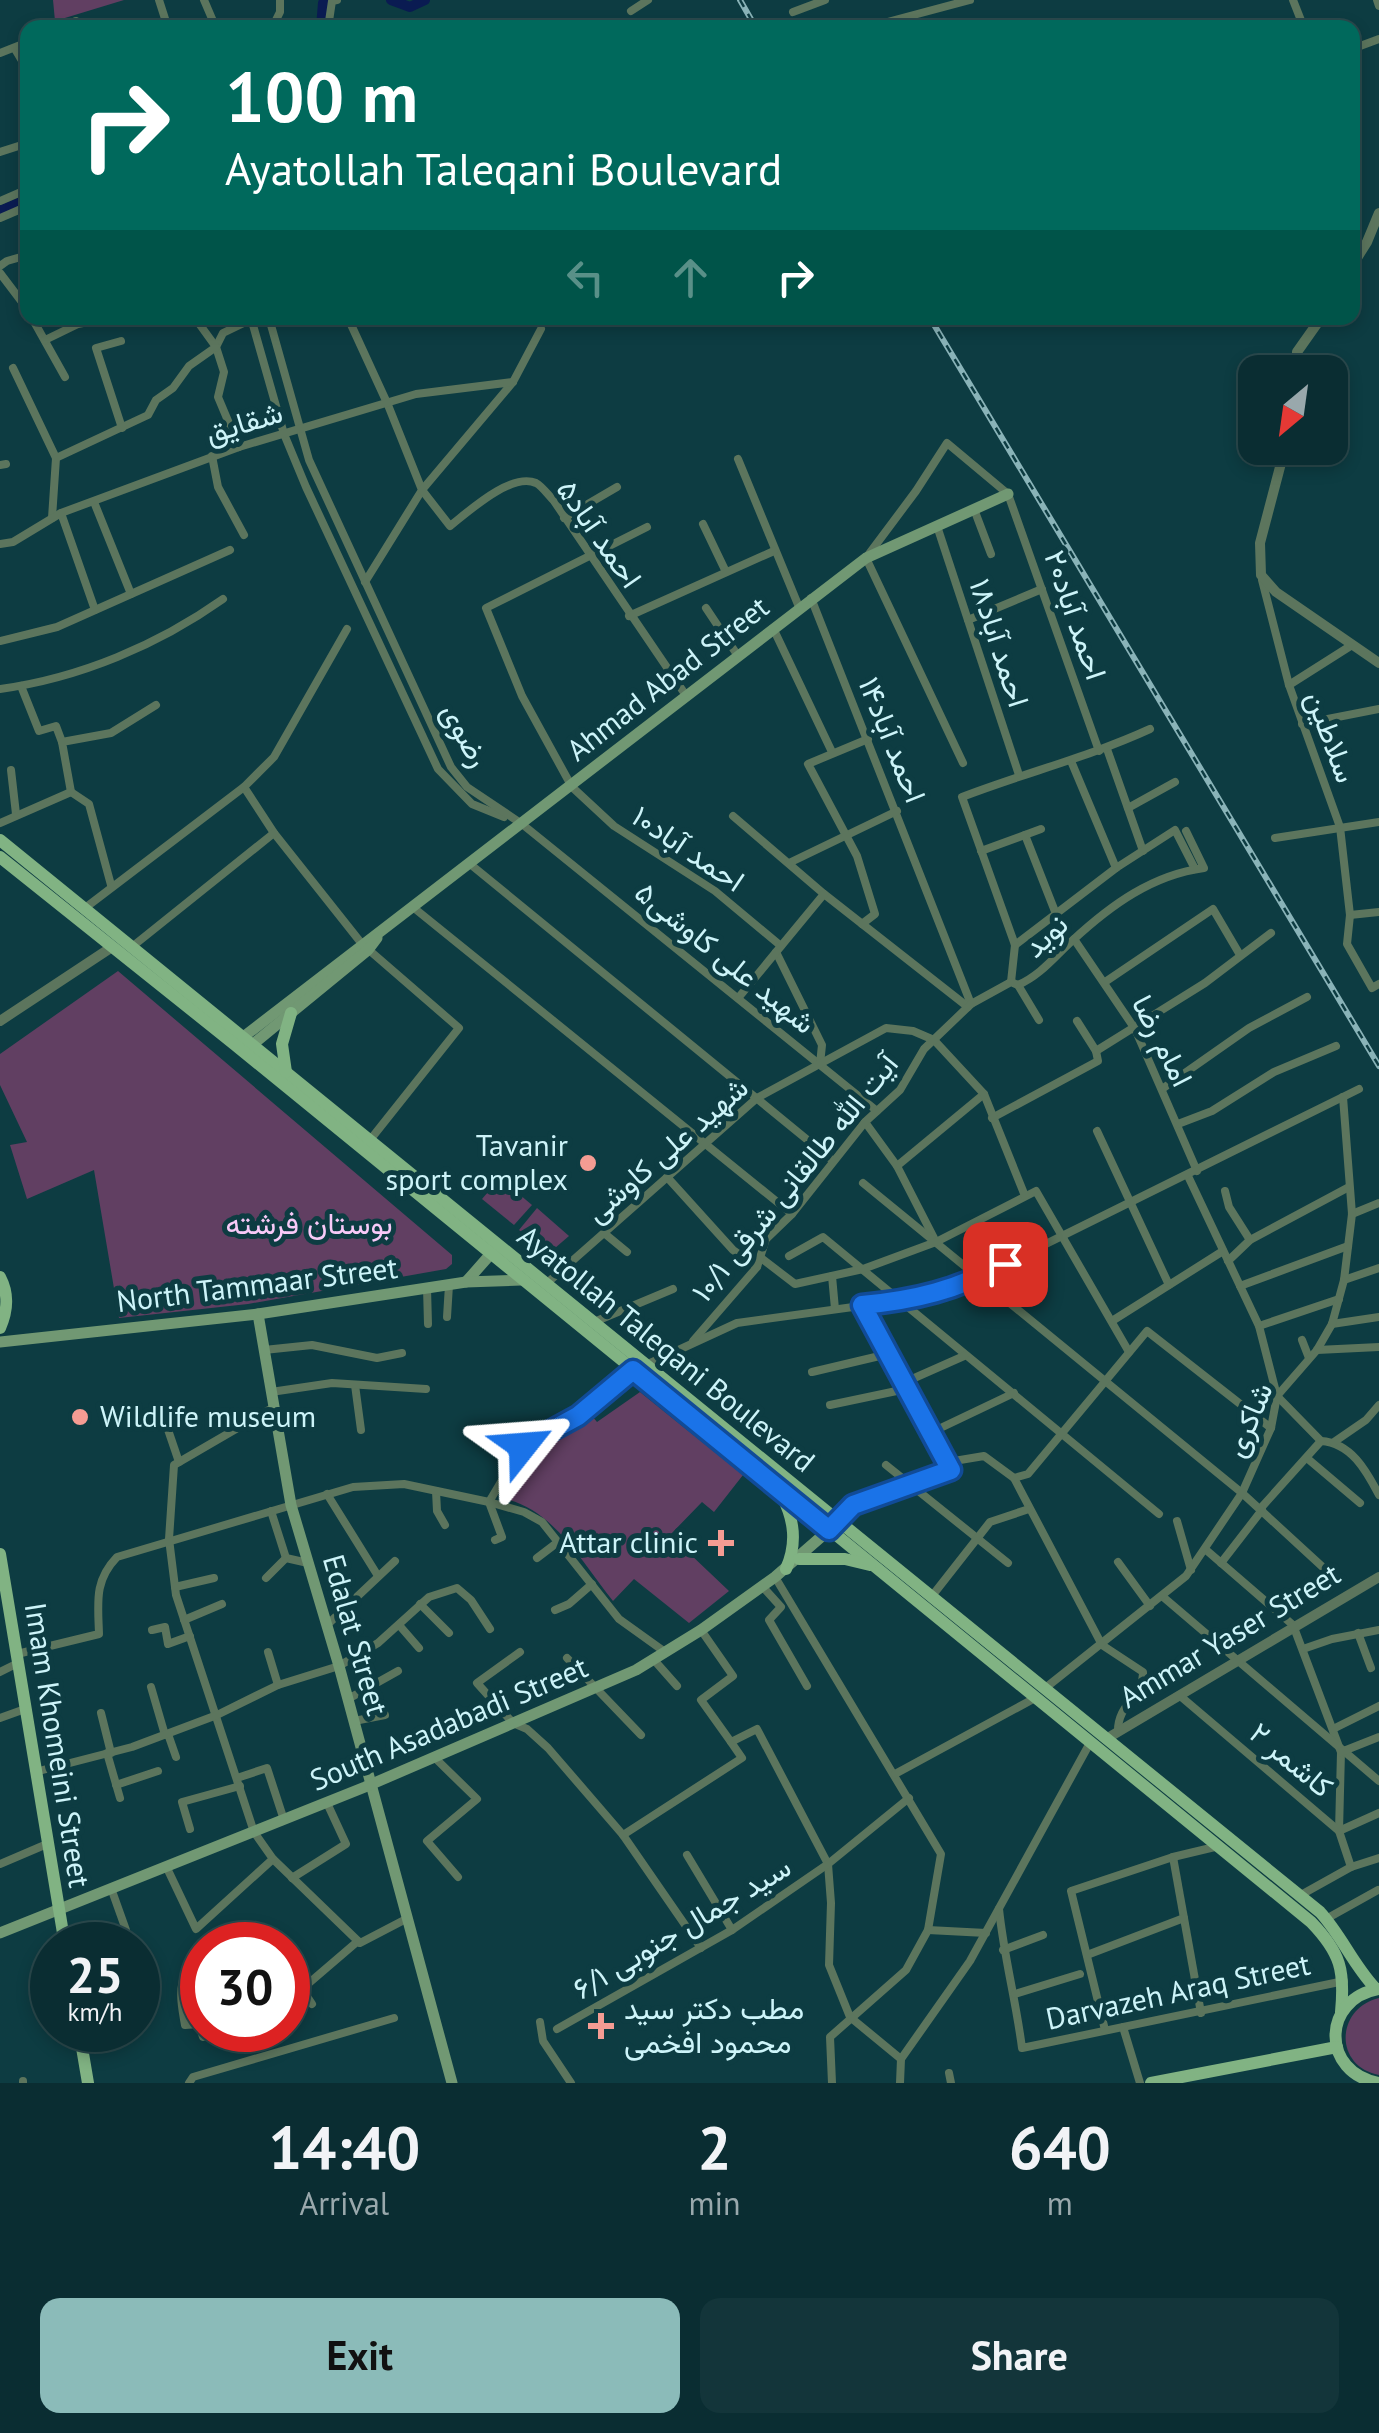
<!DOCTYPE html>
<meta charset="utf-8">
<style>
:root{--surface:#0a2d32;--page:#13353a;--text:#f1f3f6;--muted:#99a8ac;--line:#2a494d;--accent:#8bbbb9}
body{margin:0;font-family:"PT Sans",Vazirmatn,sans-serif;background:var(--page);color:var(--text);height:100vh;display:flex;flex-direction:column;font-size:38px;white-space:nowrap}
*{box-sizing:border-box;margin:0}
p{font-size:32px;color:var(--muted)}
.icon{flex:none;width:55px;height:55px;fill:none;stroke:currentColor;stroke-width:2;stroke-linecap:round;stroke-linejoin:round}
.map{position:relative;height:2083px;overflow:hidden}
.drawer{display:flex;flex-direction:column;background:var(--surface);flex:1}
.drawer>*{flex:none}
.banner{position:absolute;left:20px;top:20px;width:1340px;height:305px;border-radius:20px;box-shadow:0 5px 15px #0003,0 0 0 2px var(--line);background:#00695c;color:#fff;overflow:hidden}
.needle{width:65px;rotate:209deg}
.tools{position:absolute;left:1238px;top:355px;display:grid;gap:20px}
.tools a{display:grid;place-items:center;width:110px;height:110px;border-radius:20px;background:var(--surface);box-shadow:0 5px 15px #0003,0 0 0 2px var(--line);font-size:50px}
.speed{position:absolute;left:30px;top:1922px;display:flex;gap:20px;font-size:50px;font-weight:700;text-align:center}
.speed>*{display:grid;place-content:center;width:130px;height:130px;border-radius:50%;background:var(--surface);box-shadow:0 5px 15px #0003,0 0 0 2px var(--line);line-height:1}
.speed small{font-size:25px;font-weight:400}
.speed .limit{border:15px solid #d22;background:#fff;color:#111}
.pin{position:absolute;display:grid;place-items:center;width:85px;height:85px;color:#fff;margin:-42px;border-radius:20px;box-shadow:0 5px 15px #0006}
.me{position:absolute;width:110px;margin:-55px;rotate:62deg;stroke-linejoin:round;filter:drop-shadow(0 0 8px #0008)}
.turn{display:flex;align-items:center;gap:35px;height:210px;padding:0 40px;font-size:45px}
.turn .icon{width:130px;height:130px;stroke-width:2.5}
.turn b{display:block;font-size:70px;line-height:85px}
.lanes{display:flex;align-items:center;height:95px;padding:0 40px;background:#0003;justify-content:center;gap:50px;direction:ltr}
.lanes .off{opacity:.35}
.eta{display:flex;justify-content:space-evenly;align-items:center;height:170px;text-align:center}
.eta b{font-size:60px;font-weight:700;line-height:70px}
.action{display:flex;gap:20px;margin-top:auto;padding:20px 40px}
.action a{flex:1;height:115px;border-radius:20px;background:var(--accent);color:#111;font-size:40px;font-weight:700;line-height:115px;text-align:center}
.action a+a{background:var(--page);color:var(--text)}
.map>svg:first-child{display:block}
.green{fill:#613f62}
.lines{fill:none;stroke-linecap:round;stroke-linejoin:round}
.canal{stroke:#0a1b52;stroke-width:10}
.minor{stroke:#5c755d;stroke-width:8}
.tertiary{stroke:#5c755d;stroke-width:10}
.secondary{stroke:#719873;stroke-width:11}
.primary{stroke:#81b383;stroke-width:12}
.rail-casing{stroke:#89b3b8;stroke-width:6}
.rail{stroke:#0d3c42;stroke-width:2.5;stroke-dasharray:8;stroke-linecap:butt}
.route-casing{stroke:#114b97;stroke-width:25}
.route{stroke:#1a73e8;stroke-width:18}
.poi-dot{fill:#f59c93;stroke:#0d3c42;stroke-width:4}
.labels{text-anchor:middle;stroke-width:10;stroke-linejoin:round;paint-order:stroke}
.street-label{font-size:30px;fill:#cdf4f9;stroke:#0d3c42}
.poi-label{font-size:30px;fill:#cdf4f9;stroke:#0d3c42;text-anchor:end}
.park-label{font-size:30px;fill:#f8caf8;stroke:#0d3c42}
</style>
<div class="map">
<svg width="1379" height="2083" viewBox="0 0 1379 2083">
<rect width="100%" height="100%" fill="#0d3c42"/>
<g class="green">
<polygon points="53,0 124,0 55,21"/>
<polygon points="118,971 452,1255 452,1264 446,1269 248,1304 119,1318 94,1170 27,1199 10,1145 27,1142 0,1085 0,1054"/>
<polygon points="500,1178 532,1205 514,1225 482,1199"/>
<polygon points="537,1208 569,1236 548,1254 519,1230"/>
<path d="M640 1392 743 1475 714 1512 702 1502 670 1535 729 1591 689 1623 634 1579 613 1601C584 1565 555 1512 509 1500L526 1456 592 1416 597 1422Z"/>
<path d="M1379 1998V2075C1333 2066 1336 2008 1379 1998Z"/>
</g>
<g class="lines">
<g class="canal">
<polyline points="391,0 410,7 425,0"/>
<polyline points="321,28 323,3 327,0"/>
<polyline points="0,211 28,199"/>
</g>
<g class="minor">
<polyline points="159,0 168,28"/>
<polyline points="204,0 216,28"/>
<polyline points="1293,0 1304,28"/>
<polyline points="1377,0 1379,6"/>
<polyline points="631,11 648,0"/>
<polyline points="793,12 825,0"/>
<polyline points="57,28 76,21 80,28"/>
<polyline points="272,28 280,12 280,0"/>
<polyline points="328,28 332,1 337,0"/>
<polyline points="865,28 970,0"/>
<polyline points="15,49 28,71"/>
<polyline points="1352,49 1379,39"/>
<polyline points="0,53 28,42"/>
<polyline points="0,152 28,143"/>
<polyline points="0,201 28,189"/>
<polyline points="0,218 28,206"/>
<polyline points="0,266 7,261 28,255"/>
<polyline points="0,273 28,310"/>
<polyline points="32,318 65,377"/>
<polyline points="251,318 284,434 306,487 438,769 472,804 504,817"/>
<polyline points="269,318 309,460 451,767 467,787 522,824 877,1111"/>
<polyline points="348,318 388,405 422,490 365,582"/>
<path d="M541 329 513 382 422 490 450 526C468 512 511 472 536 483 542 486 549 496 554 501L687 697"/>
<polyline points="45,340 78,324 103,319 119,323 173,318"/>
<polyline points="121,341 96,348 122,428"/>
<polyline points="13,368 56,458"/>
<polyline points="239,447 218,397 224,372 216,347 223,333 252,319"/>
<polyline points="212,456 218,487 244,535"/>
<polyline points="738,459 799,607"/>
<polyline points="0,465 6,464"/>
<polyline points="94,502 131,594"/>
<polyline points="974,509 991,554"/>
<polyline points="61,513 95,610"/>
<polyline points="52,518 56,458 148,415 156,400 173,388 189,366 216,347 195,318"/>
<polyline points="564,518 617,487"/>
<polyline points="703,524 726,572"/>
<polyline points="937,526 1019,775"/>
<polyline points="647,527 486,608 522,696 572,787 614,826 715,891 781,946"/>
<polyline points="0,544 13,542 61,513 239,447 416,394 513,382"/>
<polyline points="1262,580 1289,685 1340,827 1350,915 1347,944 1372,988 1379,984"/>
<polyline points="811,598 971,1004"/>
<polyline points="706,608 738,656"/>
<polyline points="629,616 774,551"/>
<polyline points="968,620 1042,589"/>
<polyline points="773,628 832,752"/>
<polyline points="0,641 57,627 230,550"/>
<polyline points="1289,685 1352,645"/>
<polyline points="21,686 39,731 56,726 62,742"/>
<path d="M0 689C80 678 158 645 223 599"/>
<polyline points="1302,724 1379,709"/>
<polyline points="1107,749 1143,851"/>
<polyline points="1071,761 1116,868"/>
<polyline points="963,763 866,558 916,491 947,443 1008,494 1099,751"/>
<polyline points="11,770 16,814"/>
<polyline points="244,787 274,833 362,944 459,1028 370,1140"/>
<polyline points="71,792 62,742 111,733 156,705"/>
<polyline points="71,792 89,804 111,885"/>
<polyline points="1128,808 1175,782"/>
<polyline points="733,816 824,894 968,1007"/>
<polyline points="0,823 71,792"/>
<polyline points="1025,835 1056,914"/>
<polyline points="1275,838 1379,822"/>
<polyline points="981,851 1041,829"/>
<polyline points="789,863 897,811"/>
<polyline points="470,864 832,1160"/>
<polyline points="85,908 244,787 274,757 347,629"/>
<polyline points="414,908 792,1214"/>
<polyline points="1350,915 1379,912"/>
<polyline points="862,924 875,914 857,856 808,764 868,739"/>
<polyline points="1074,939 1135,1029 1197,1171"/>
<polyline points="1015,945 1116,868 1175,830 1195,869"/>
<polyline points="133,946 274,833"/>
<polyline points="776,952 822,1045 820,1064"/>
<path d="M1011 982 1015 945 962 797C1024 773 1089 757 1150 729"/>
<polyline points="1105,982 1213,909 1240,955"/>
<polyline points="1018,985 1039,1020"/>
<polyline points="739,997 824,894"/>
<polyline points="1077,1021 1096,1051"/>
<polyline points="1096,1051 1205,983 1271,933"/>
<polyline points="1162,1089 1249,1028 1307,997"/>
<polyline points="992,1118 1098,1061 1096,1051"/>
<polyline points="865,1122 897,1166 934,1238"/>
<polyline points="1178,1124 1212,1111 1274,1072 1336,1046"/>
<polyline points="1097,1131 1169,1285"/>
<polyline points="897,1166 984,1094"/>
<path d="M1188 1176 1259 1326 1277 1396 1321 1441C1351 1443 1366 1470 1379 1495"/>
<polyline points="667,1177 733,1250 757,1267"/>
<polyline points="863,1183 1242,1493 1339,1582"/>
<polyline points="1225,1191 1229,1207 1250,1240"/>
<polyline points="1352,1214 1379,1203"/>
<polyline points="604,1233 627,1252"/>
<polyline points="789,1256 823,1237 1159,1514"/>
<polyline points="761,1258 795,1284 863,1269 936,1242 1036,1191 1129,1352"/>
<polyline points="1228,1261 1250,1240 1349,1187"/>
<polyline points="832,1276 835,1309"/>
<polyline points="1344,1280 1379,1268"/>
<polyline points="546,1284 757,1098 886,1028 913,1031 934,1040 984,1094 1025,1196"/>
<polyline points="1240,1286 1348,1246"/>
<polyline points="427,1288 428,1324"/>
<polyline points="862,1305 948,1462"/>
<polyline points="447,1317 449,1285"/>
<polyline points="1112,1321 1223,1251"/>
<polyline points="594,1322 673,1289"/>
<polyline points="1332,1324 1379,1317"/>
<polyline points="1259,1326 1339,1299"/>
<polyline points="1302,1340 1309,1358"/>
<path d="M693 1341 757 1267 766 1239 792 1214 865 1122 900 1090 924 1049 971 1004 1011 982 1018 985C1041 975 1055 956 1073 940 1111 905 1152 875 1204 868L1186 831"/>
<polyline points="264,1350 312,1345 377,1358 402,1353"/>
<polyline points="1317,1350 1379,1347"/>
<polyline points="646,1365 737,1323 926,1297 977,1278 1359,1089"/>
<polyline points="812,1372 888,1354"/>
<polyline points="903,1383 964,1356"/>
<polyline points="355,1385 361,1430"/>
<polyline points="271,1392 332,1383 426,1389"/>
<polyline points="830,1405 906,1389"/>
<polyline points="274,1407 174,1465 169,1539 176,1595 254,1832 273,1859 360,1943 408,1918"/>
<polyline points="163,1415 179,1462"/>
<polyline points="930,1433 1014,1393"/>
<polyline points="1334,1442 1366,1420 1379,1405"/>
<polyline points="1308,1459 1360,1503"/>
<polyline points="948,1462 984,1456 1014,1478 1028,1474 1147,1331 1271,1428"/>
<polyline points="886,1465 1008,1563"/>
<path d="M1014 1478 1102 1645 1143 1672C1144 1695 1117 1704 1118 1732"/>
<polyline points="436,1491 437,1511 445,1525"/>
<polyline points="327,1494 378,1576"/>
<polyline points="489,1502 523,1445 578,1416 633,1370"/>
<polyline points="489,1502 502,1537 495,1540"/>
<polyline points="1260,1509 1321,1441"/>
<polyline points="271,1511 286,1558 308,1563"/>
<polyline points="837,1521 853,1505 951,1470 948,1462"/>
<polyline points="1177,1521 1191,1570"/>
<polyline points="1205,1549 1293,1625 1341,1752 1339,1831 1351,1867"/>
<polyline points="537,1558 558,1542"/>
<polyline points="1118,1562 1150,1606"/>
<polyline points="1221,1563 1262,1510"/>
<polyline points="775,1577 941,1854 928,1930 906,1970 830,2037 832,2083"/>
<polyline points="266,1578 286,1558"/>
<polyline points="762,1586 781,1607 769,1620 807,1686"/>
<polyline points="175,1587 214,1578"/>
<polyline points="932,1596 990,1522 1029,1509"/>
<polyline points="1162,1596 1379,1781"/>
<polyline points="420,1604 449,1633"/>
<polyline points="555,1610 569,1604 592,1584"/>
<polyline points="184,1620 222,1604"/>
<polyline points="327,1625 395,1561"/>
<polyline points="399,1625 419,1648"/>
<polyline points="152,1630 165,1627 168,1644 190,1636"/>
<polyline points="701,1630 733,1676 701,1700 731,1742 757,1729 828,1864 831,1903 829,1965 850,2017 901,2059"/>
<polyline points="1358,1633 1371,1668"/>
<polyline points="1303,1649 1332,1639 1379,1630"/>
<polyline points="268,1652 278,1685"/>
<polyline points="520,1652 477,1683 513,1723 527,1729 548,1748 623,1835 701,1948"/>
<path d="M17 1654 99 1634C98 1602 94 1581 117 1557L353 1487 404 1484 489 1502 524 1512 542 1522 619 1619 665 1652"/>
<polyline points="567,1658 641,1735"/>
<polyline points="654,1660 677,1686"/>
<polyline points="0,1672 18,1663"/>
<polyline points="151,1687 165,1735"/>
<polyline points="1044,1689 1186,1576 1242,1493 1271,1428 1277,1396 1317,1350 1332,1324 1344,1280 1352,1214 1343,1097"/>
<polyline points="1179,1695 1339,1831 1379,1813"/>
<polyline points="348,1699 398,1671"/>
<polyline points="101,1713 111,1753"/>
<polyline points="0,1718 25,1709"/>
<polyline points="354,1721 385,1715"/>
<polyline points="1333,1729 1379,1706"/>
<polyline points="168,1734 176,1757"/>
<polyline points="1341,1752 1379,1737"/>
<polyline points="107,1753 120,1798"/>
<polyline points="434,1757 477,1799 427,1841 458,1877"/>
<polyline points="35,1772 132,1747 217,1715 278,1685 339,1666 378,1643 429,1597 457,1588 471,1600 490,1629"/>
<polyline points="895,1774 1037,1697"/>
<polyline points="237,1778 267,1768 284,1820"/>
<polyline points="116,1785 158,1771"/>
<polyline points="190,1829 182,1802 240,1786"/>
<polyline points="623,1835 742,1758 731,1742"/>
<polyline points="687,1855 732,1930"/>
<polyline points="1173,1857 1201,2013"/>
<polyline points="0,1864 47,1844"/>
<polyline points="166,1866 196,1929 273,1859"/>
<polyline points="292,1878 346,1844 327,1803"/>
<polyline points="111,1888 126,1930"/>
<polyline points="1299,1896 1351,1867 1379,1858"/>
<path d="M999 1909C1004 1957 1016 2001 1022 2048L1344 1981"/>
<polyline points="1326,1919 1378,1890"/>
<polyline points="928,1930 986,1933"/>
<path d="M202 1947C179 1978 178 1987 185 2025L199 2024 203 2037"/>
<polyline points="1003,1950 1043,1935"/>
<polyline points="1087,1955 1184,1918"/>
<polyline points="288,1972 302,1989 358,1941"/>
<polyline points="302,1989 312,2004"/>
<polyline points="1015,1994 1080,1974"/>
<polyline points="540,2022 543,2041 571,2083"/>
<polyline points="1123,2027 1140,2083"/>
<polyline points="557,2029 732,1930 828,1864 909,1798"/>
<polyline points="1105,2030 1071,1891 1173,1857 1219,1846"/>
<polyline points="949,2073 951,2083"/>
<polyline points="23,2081 23,2083"/>
<polyline points="189,2083 193,2077 394,2018"/>
<polyline points="900,2083 901,2059 970,1961 1091,1741"/>
</g>
<g class="tertiary">
<polyline points="1352,266 1367,242 1379,213"/>
<polyline points="1296,372 1297,352 1321,318"/>
<polyline points="1285,448 1260,543 1261,575 1276,592 1379,663"/>
<polyline points="0,1021 112,947"/>
<polyline points="1106,1739 1379,1577"/>
</g>
<g class="secondary">
<polyline points="238,1041 866,558 1008,494"/>
<polyline points="247,1049 368,950 377,938"/>
<polyline points="466,1282 496,1248"/>
<polyline points="258,1314 291,1505 339,1666 452,2083"/>
<polyline points="0,1342 258,1314 466,1282 521,1280"/>
<polyline points="0,1933 365,1787 636,1670 701,1630 775,1577 829,1530"/>
</g>
<g class="primary">
<path d="M0 840 1320 1912C1342 1936 1353 1965 1376 1989"/>
<path d="M0 857 234 1044 1311 1922C1341 1953 1345 1971 1341 2012"/>
<polyline points="286,1072 282,1044 291,1013"/>
<path d="M0 1277C9 1294 8 1310 0 1328"/>
<path d="M782 1496C795 1521 797 1544 786 1569"/>
<polyline points="0,1554 65,1945"/>
<polyline points="799,1559 845,1559 870,1565"/>
<path d="M1379 1989C1321 1999 1321 2073 1379 2083"/>
<polyline points="79,2030 88,2083"/>
<polyline points="1151,2083 1337,2047"/>
</g>
<defs>
<g id="rail">
<polyline points="740,0 756,28"/>
<polyline points="930,318 1379,1066"/>
</g>
</defs>
<use href="#rail" class="rail-casing"/>
<use href="#rail" class="rail"/>
</g>
<g class="lines">
<defs>
<path id="route" d="M523 1446 578 1416 633 1370 829 1530 853 1505 951 1470 862 1305C916 1300 956 1290 1005 1264"/>
</defs>
<use href="#route" class="route-casing"/>
<use href="#route" class="route"/>
</g>
<g class="poi-dot">
<circle cx="588" cy="1163" r="10"/>
<circle cx="80" cy="1417" r="10"/>
<path d="M716 1528h10v10h10v10h-10v10h-10v-10h-10v-10h10z"/>
<path d="M596 2011h10v10h10v10h-10v10h-10v-10h-10v-10h10z"/>
</g>
<g class="labels">
<g class="street-label">
<text transform="translate(244 423) rotate(-17)" y="10">شقایق</text>
<text transform="translate(599 534) rotate(55)" y="10">احمد آباد۵</text>
<text transform="translate(1075 615) rotate(71)" y="10">احمد آباد۲۰</text>
<text transform="translate(999 643) rotate(72)" y="10">احمد آباد۱۸</text>
<text transform="translate(668 679) rotate(-38)" y="10">Ahmad Abad Street</text>
<text transform="translate(465 735) rotate(61)" y="10">رضوی</text>
<text transform="translate(1331 737) rotate(70)" y="10">سلاطین</text>
<text transform="translate(892 740) rotate(68)" y="10">احمد آباد۱۴</text>
<text transform="translate(688 849) rotate(34)" y="10">احمد آباد۱۰</text>
<text transform="translate(1046 936) rotate(-43)" y="10">نوید</text>
<text transform="translate(725 958) rotate(39)" y="10">شهید علی کاوشی۵</text>
<text transform="translate(1162 1041) rotate(63)" y="10">امام رضا</text>
<text transform="translate(667 1150) rotate(-41)" y="10">شهید علی کاوشی</text>
<text transform="translate(795 1178) rotate(-51)" y="10">آیت الله طالقانی شرقی ۱۰/۱</text>
<text transform="translate(257 1285) rotate(-7)" y="10">North Tammaar Street</text>
<text transform="translate(666 1349) rotate(39)" y="10">Ayatollah Taleqani Boulevard</text>
<text transform="translate(1249 1420) rotate(-67)" y="10">شاکری</text>
<text transform="translate(355 1635) rotate(74)" y="10">Edalat Street</text>
<text transform="translate(1230 1636) rotate(-31)" y="10">Ammar Yaser Street</text>
<text transform="translate(449 1724) rotate(-23)" y="10">South Asadabadi Street</text>
<text transform="translate(57 1745) rotate(81)" y="10">Imam Khomeini Street</text>
<text transform="translate(1291 1760) rotate(40)" y="10">کاشمر ۲</text>
<text transform="translate(682 1928) rotate(-31)" y="10">سید جمال جنوبی ۶/۱</text>
<text transform="translate(1178 1992) rotate(-12)" y="10">Darvazeh Araq Street</text>
</g>
<g class="poi-label">
<text x="568" y="1156">Tavanir<tspan x="568" dy="34">sport complex</tspan></text>
<text x="100" y="1427" text-anchor="start">Wildlife museum</text>
<text x="698" y="1553">Attar clinic</text>
<text x="624" y="2019" text-anchor="start">مطب دکتر سید<tspan x="624" dy="34">محمود افخمی</tspan></text>
</g>
<g class="park-label">
<text x="309" y="1234">بوستان فرشته</text>
</g>
</g>
</svg>
<div class="tools">
<a><svg class="needle" viewBox="-14 -14 28 28"><path d="M0-13l5 13h-10z" fill="#e53935"/><path d="M0 13l5-13h-10z" fill="#99a8ac"/></svg></a>
</div>
<div class="speed"><div>25<small>km/h</small></div><div class="limit">30</div></div>
<div class="pin" style="left:1005px;top:1264px;background:#d93025"><svg class="icon" aria-label="arrive" viewBox="0 0 24 24"><path d="M6 21V4h12l-3 4 3 4H6"/></svg></div>
<svg class="me" style="left:523px;top:1446px" viewBox="-20 -20 40 40"><path d="M0-17L14 15 0 8-14 15z" fill="#1a73e8" stroke="#fff" stroke-width="4"/></svg>
<div class="banner">
<div class="turn"><svg class="icon" aria-label="right" viewBox="0 0 24 24"><path d="M7 20v-9h11M14 6l5 5-5 5"/></svg><div><b>100 m</b>Ayatollah Taleqani Boulevard</div></div>
<div class="lanes"><svg class="icon off" aria-label="left" viewBox="0 0 24 24"><path d="M17 20v-9H6M10 6l-5 5 5 5"/></svg><svg class="icon off" aria-label="ahead" viewBox="0 0 24 24"><path d="M12 20V5M6 11l6-6 6 6"/></svg><svg class="icon" aria-label="right" viewBox="0 0 24 24"><path d="M7 20v-9h11M14 6l5 5-5 5"/></svg></div>
</div>
</div>
<section class="drawer">
<div class="eta">
<div><b>14:40</b><p>Arrival</p></div>
<div><b>2</b><p>min</p></div>
<div><b>640</b><p>m</p></div>
</div>
<div class="action"><a>Exit</a><a>Share</a></div>
</section>
